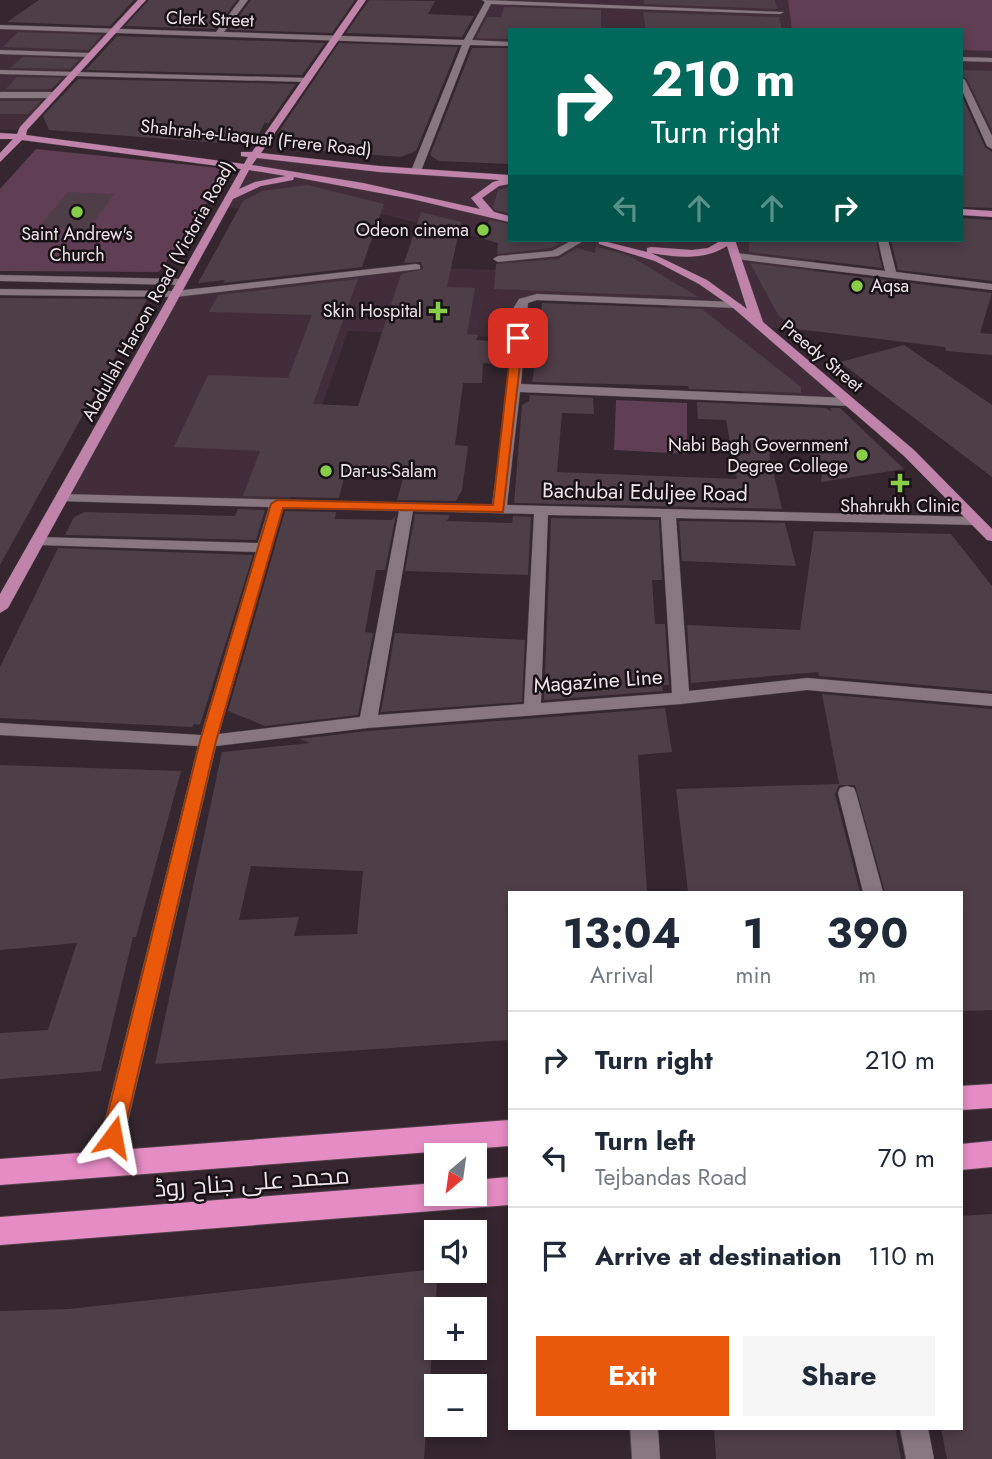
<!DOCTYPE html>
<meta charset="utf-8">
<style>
:root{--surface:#fff;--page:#f6f6f7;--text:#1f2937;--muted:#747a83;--line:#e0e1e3;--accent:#ea580c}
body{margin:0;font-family:Jost,Cairo,sans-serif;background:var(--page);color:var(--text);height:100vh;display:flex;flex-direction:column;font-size:26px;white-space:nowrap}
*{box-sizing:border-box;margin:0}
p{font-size:23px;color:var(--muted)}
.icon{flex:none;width:38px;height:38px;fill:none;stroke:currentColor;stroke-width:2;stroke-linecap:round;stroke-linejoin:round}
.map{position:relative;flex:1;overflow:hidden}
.side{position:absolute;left:508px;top:891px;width:455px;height:539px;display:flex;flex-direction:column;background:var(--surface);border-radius:0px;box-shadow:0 4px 10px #0003}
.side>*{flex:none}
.top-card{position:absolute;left:508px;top:28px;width:455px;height:214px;border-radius:0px;box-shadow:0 4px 10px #0003;background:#00695c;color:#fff;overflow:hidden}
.needle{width:46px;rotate:209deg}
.buttons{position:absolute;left:424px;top:1143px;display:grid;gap:14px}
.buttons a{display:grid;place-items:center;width:63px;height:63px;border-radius:0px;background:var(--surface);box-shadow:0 4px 10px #0003;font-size:35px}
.pin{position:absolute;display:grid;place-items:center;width:60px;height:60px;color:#fff;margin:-30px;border-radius:14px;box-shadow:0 4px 10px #0006}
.me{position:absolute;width:77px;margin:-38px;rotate:13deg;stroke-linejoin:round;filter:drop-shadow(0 0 5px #0008)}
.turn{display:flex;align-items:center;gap:24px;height:147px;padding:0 28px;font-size:32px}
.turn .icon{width:91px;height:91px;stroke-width:2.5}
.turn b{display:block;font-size:49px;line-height:60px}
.lanes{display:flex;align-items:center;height:66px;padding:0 28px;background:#0003;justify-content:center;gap:35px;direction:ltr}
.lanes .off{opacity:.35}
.eta{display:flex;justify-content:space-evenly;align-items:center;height:119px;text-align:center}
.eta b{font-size:42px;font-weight:700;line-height:49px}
.primary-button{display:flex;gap:14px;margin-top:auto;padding:14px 28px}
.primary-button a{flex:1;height:80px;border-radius:0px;background:var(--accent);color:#fff;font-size:28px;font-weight:700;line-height:80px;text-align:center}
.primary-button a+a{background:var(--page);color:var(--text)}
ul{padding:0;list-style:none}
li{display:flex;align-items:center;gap:21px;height:98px;padding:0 28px;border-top:2px solid var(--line)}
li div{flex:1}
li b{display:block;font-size:26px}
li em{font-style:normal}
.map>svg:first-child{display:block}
.built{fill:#422e3a}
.green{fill:#603e53}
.building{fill:#4e3e48;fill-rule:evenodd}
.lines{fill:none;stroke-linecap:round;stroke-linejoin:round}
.minor-casing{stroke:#4e4249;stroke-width:1}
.major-casing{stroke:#4e4249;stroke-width:1}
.highway-casing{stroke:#4e4249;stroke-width:2}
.minor{fill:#887681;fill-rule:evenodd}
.major{fill:#c083a9;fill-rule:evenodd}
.highway{fill:#e58cc4;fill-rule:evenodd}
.route{fill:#ea580c;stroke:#983908;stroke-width:2}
.poi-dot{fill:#89ce48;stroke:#181115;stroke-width:2.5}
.labels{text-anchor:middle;stroke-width:5;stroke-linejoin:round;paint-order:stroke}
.far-street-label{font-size:18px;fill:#ede3e8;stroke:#181115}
.far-poi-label{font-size:18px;fill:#ede3e8;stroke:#181115;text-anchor:end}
.street-label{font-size:21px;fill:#ede3e8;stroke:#181115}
.near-street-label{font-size:24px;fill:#ede3e8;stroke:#181115}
</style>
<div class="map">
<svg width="992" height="1459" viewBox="0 0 992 1459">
<rect width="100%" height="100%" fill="#35262f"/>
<g class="built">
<polygon points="487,0 992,0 992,146 961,81 961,30 509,30 509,44 467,42"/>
<polygon points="0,27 114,31 46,95 23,129 0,130"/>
<polygon points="254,155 509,176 509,240 812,240 816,281 824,332 761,327 849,402 743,397 731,354 660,302 522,298 518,338 348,331 288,504 62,498 175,294 416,267 496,270 500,243 381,214 224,208"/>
</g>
<g class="green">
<polygon points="788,0 992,0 992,51 961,50 961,30 792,30"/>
<polygon points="36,149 230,169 159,272 0,271 0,189"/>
<polygon points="616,400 687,403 687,454 614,450"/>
</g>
<g class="building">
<polygon points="39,0 134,0 110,26 7,22"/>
<polygon points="149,0 237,0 215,29 125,26"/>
<polygon points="251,0 355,0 332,33 229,30"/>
<polygon points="369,0 435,1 428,14 474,16 462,37 346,33"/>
<polygon points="644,0 775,0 777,9 644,4"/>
<polygon points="504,7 601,10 601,30 509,30 509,39 476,38 487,17 501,17"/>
<polygon points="643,12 779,17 782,30 646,30"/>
<polygon points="18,32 102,35 88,50 3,47"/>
<polygon points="117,36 325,43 302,75 86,70"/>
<polygon points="339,43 458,47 416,151 401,157 296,149 278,133"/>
<polygon points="472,48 509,48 509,164 439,161 430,155"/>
<polygon points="23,57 79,59 70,69 10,68"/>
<polygon points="961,70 992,71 992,130 967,79 961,75"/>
<polygon points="17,77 62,78 51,89 6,89"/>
<polygon points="78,79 296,84 268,124 265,122 254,143 247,145 49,130 43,116"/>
<polygon points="961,94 985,147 992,152 992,208 961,207"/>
<polygon points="0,101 41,101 28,114 0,114"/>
<polygon points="307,185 384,204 362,267 223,283 225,280 198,283 243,201 262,191"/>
<polygon points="509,187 509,213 495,210 493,207 498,190"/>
<polygon points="68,192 114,194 86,233 69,228 39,227"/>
<polygon points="421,212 461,222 447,287 475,288 467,334 478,335 476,340 509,342 507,364 483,363 482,383 463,383 455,445 468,446 462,490 456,501 397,500 404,475 352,474 351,477 344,477 339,498 243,496 260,451 174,447 208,375 288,378 312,315 209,312 218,295 358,279 313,404 358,406 401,274 423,269 421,262 404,263"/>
<polygon points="961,218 992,220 992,281 898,270 891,240 961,240"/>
<polygon points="489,220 509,224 509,240 546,240 560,244 551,248 497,254 498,243 484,239"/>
<polygon points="597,240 598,247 630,256 698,297 494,289 496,264 558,259 577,248 595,253"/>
<polygon points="749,240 876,240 882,268 749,252"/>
<polygon points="750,263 992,293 980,333 992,334 992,355 946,351 945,347 797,329 778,315"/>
<polygon points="0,298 147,299 0,565"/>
<polygon points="542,303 702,309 801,387 801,393 689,389 688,386 532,382 535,365 525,365 527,342 539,343"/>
<polygon points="904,345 992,405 992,477 840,362"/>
<polygon points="530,395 593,398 594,414 562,413 557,472 737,479 726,420 698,419 697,402 826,408 832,412 830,408 840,408 904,469 821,482 823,465 804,448 769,454 782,509 514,503 522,405 529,401"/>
<polygon points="238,509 265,510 256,540 65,535 74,517 85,512 235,516"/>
<polygon points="285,511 336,512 335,519 392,520 396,514 385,570 376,570 365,632 373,633 358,715 265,726 228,711"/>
<polygon points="415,514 450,515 447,521 512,523 513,516 531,517 528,575 405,571"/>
<polygon points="551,518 659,520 662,580 652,580 655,624 665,624 669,685 662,685 663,691 544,700"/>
<polygon points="679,521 785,523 796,566 682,561"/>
<polygon points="814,531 951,534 992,586 992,691 819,676 818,672 691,683 687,625 800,630"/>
<polygon points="58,548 253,555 200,725 194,724 192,727 0,718 0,667"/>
<polygon points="395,633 525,640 522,702 381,712"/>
<polygon points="822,694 992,709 992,1010 961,1011 961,892 885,892 855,785 839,785 835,794 860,892 688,892 676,789 839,784"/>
<path d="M665 708 672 752 638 755 647 892H509V1040L155 1064 222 752 310 743 299 739 368 731ZM251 866 363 871 357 934 294 936 299 917 239 920Z"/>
<polygon points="0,765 181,771 136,937 133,937 101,1071 0,1079 0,1033 48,1030 77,943 0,950"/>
<polygon points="992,1214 992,1459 947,1459 941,1428 961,1428 961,1216"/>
<polygon points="426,1270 438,1270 424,1459 0,1459 0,1311 69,1309"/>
<polygon points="714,1428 895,1428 901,1459 716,1459"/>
</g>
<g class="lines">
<defs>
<g id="minor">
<polygon points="240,0 248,0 224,32 464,40 485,2 482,0 784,12 780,14 491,4 472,40 509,42 509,46 470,45 421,171 416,174 411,171 462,45 0,29 0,25 216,32"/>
<polygon points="0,50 91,53 95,55 91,57 0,54"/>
<polygon points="961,57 992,58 992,62 961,61"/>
<polygon points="0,70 307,78 311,80 307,82 0,74"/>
<polygon points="961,78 965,80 992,136 992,149 987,146 961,88"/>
<polygon points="0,92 55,92 59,95 55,98 0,98"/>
<polygon points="573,240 585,240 558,256 498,262 493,259 498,256 552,251"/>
<polygon points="878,240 888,240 896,272 992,284 992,290 736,259 731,256 736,253 885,271"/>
<polygon points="416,264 420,265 420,269 175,297 0,295 0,289 175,291"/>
<polygon points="0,275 181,279 187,282 181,285 0,281"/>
<path d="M537 294 736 302 742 305 736 308 537 300 528 303 521 384 849 398 855 402 849 406 520 392 507 505 976 517 983 521 976 525 676 518 689 691 807 678 992 694V706L807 690 681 704 368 728 216 746 118 1164 114 1172 106 1175 98 1172 94 1164 198 746 0 735V723L201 735 256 552 38 545 31 541 38 537 258 543 269 507 57 501 55 498 62 494 492 505 508 388 514 307 519 299ZM283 508 399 511 360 717 219 734ZM413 511 534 514 524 704 378 715ZM548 515 661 517 672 693 541 703Z"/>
<polygon points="847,786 854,788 856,793 883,892 863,892 838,793 840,788"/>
<polygon points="630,1428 658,1428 660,1459 632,1459"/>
<polygon points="900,1428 928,1428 934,1459 906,1459"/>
</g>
<g id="major">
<path d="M138 0H146L27 130 26 135 244 164 248 157 241 156V152H252L358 0H366L261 153 379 166 509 175V184L499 186 482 198 494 212 509 216V222L412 199 294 177 293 180 261 186 233 199 8 608 0 613V594L241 169 22 140 0 162V153L13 139H0V133L17 134 20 127ZM257 158 379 172 500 180 493 182 471 198 480 209 363 183 252 165ZM249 170 286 176 255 182 239 189Z"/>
<polygon points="961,209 992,211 992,217 961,215"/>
<path d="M599 240 647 252V248L651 247 692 250 708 248 722 240H735L763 322 914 450 992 529V541L987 540 904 456 732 307 699 284 655 261 599 244ZM727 246 747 309 707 280 651 253C676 257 704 261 727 246Z"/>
</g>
<g id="highway">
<polygon points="992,1084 992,1108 961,1110 961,1086"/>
<polygon points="509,1120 509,1146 0,1185 0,1159"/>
<polygon points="992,1141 992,1167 961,1170 961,1144"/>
<polygon points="509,1177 509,1205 0,1245 0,1217 436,1183 436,1194 474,1194 474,1180"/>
</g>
</defs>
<use href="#minor" class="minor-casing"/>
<use href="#major" class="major-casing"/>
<use href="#highway" class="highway-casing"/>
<use href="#minor" class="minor"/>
<use href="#major" class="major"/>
<use href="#highway" class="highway"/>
</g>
<polygon class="route" points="518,335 523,338 503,512 283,508 216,741 123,1137 120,1144 113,1147 105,1144 102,1137 200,741 271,504 277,500 493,505 512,338"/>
<g class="poi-dot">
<circle cx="77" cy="212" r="7"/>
<circle cx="483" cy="230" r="7"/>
<circle cx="857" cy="286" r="7"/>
<path d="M434.5 300.5h7v7h7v7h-7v7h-7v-7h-7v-7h7z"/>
<circle cx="862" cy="455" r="7"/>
<circle cx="326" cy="471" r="7"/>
<path d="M896.5 472.5h7v7h7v7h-7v7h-7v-7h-7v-7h7z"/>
</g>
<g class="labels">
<g class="far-street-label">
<text transform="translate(210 19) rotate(2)" y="6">Clerk Street</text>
<text transform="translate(256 138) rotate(6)" y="6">Shahrah-e-Liaquat (Frere Road)</text>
<text transform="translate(158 291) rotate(-61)" y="6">Abdullah Haroon Road (Victoria Road)</text>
<text transform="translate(822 356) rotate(40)" y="6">Preedy Street</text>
</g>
<g class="far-poi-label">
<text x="469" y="236">Odeon cinema</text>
<text x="77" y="240" text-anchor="middle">Saint Andrew's<tspan x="77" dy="21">Church</tspan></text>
<text x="871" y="292" text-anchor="start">Aqsa</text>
<text x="422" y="317">Skin Hospital</text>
<text x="848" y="451">Nabi Bagh Government<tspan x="848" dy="21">Degree College</tspan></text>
<text x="340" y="477" text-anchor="start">Dar-us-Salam</text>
<text x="900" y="512" text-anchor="middle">Shahrukh Clinic</text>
</g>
<g class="street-label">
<text transform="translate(645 492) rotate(1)" y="7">Bachubai Eduljee Road</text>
<text transform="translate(598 681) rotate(-4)" y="7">Magazine Line</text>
</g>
<g class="near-street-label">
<text transform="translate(252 1182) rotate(-4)" y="8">محمد علی جناح روڈ</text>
</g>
</g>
</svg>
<div class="buttons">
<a><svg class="needle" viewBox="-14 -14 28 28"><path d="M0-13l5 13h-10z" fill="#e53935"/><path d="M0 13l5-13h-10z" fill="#747a83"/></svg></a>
<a><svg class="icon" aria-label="sound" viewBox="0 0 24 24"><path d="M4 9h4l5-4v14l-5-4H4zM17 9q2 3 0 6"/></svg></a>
<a>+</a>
<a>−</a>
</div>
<div class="pin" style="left:518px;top:338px;background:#d93025"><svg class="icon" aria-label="arrive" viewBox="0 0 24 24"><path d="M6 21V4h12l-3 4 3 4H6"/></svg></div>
<svg class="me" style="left:113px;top:1137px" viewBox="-20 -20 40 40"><path d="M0-17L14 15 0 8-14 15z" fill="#ea580c" stroke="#fff" stroke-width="4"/></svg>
<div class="top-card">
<div class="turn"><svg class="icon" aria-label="right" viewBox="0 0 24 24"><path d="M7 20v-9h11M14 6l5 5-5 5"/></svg><div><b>210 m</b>Turn right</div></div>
<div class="lanes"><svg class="icon off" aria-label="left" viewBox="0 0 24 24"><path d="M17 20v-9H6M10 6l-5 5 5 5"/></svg><svg class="icon off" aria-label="ahead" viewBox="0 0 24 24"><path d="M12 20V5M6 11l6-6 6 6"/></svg><svg class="icon off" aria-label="ahead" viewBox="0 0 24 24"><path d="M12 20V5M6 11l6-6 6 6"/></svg><svg class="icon" aria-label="right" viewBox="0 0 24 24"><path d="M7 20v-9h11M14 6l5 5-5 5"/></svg></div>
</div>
<section class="side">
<div class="eta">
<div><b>13:04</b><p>Arrival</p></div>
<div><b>1</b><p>min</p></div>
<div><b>390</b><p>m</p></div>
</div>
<ul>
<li><svg class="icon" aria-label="right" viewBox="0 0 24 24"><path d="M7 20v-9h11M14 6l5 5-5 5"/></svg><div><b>Turn right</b></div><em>210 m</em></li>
<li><svg class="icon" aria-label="left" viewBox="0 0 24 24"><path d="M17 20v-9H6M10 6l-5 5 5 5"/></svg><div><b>Turn left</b><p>Tejbandas Road</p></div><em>70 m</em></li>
<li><svg class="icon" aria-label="arrive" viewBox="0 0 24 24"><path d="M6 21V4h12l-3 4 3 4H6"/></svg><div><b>Arrive at destination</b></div><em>110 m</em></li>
</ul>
<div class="primary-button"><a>Exit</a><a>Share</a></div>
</section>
</div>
